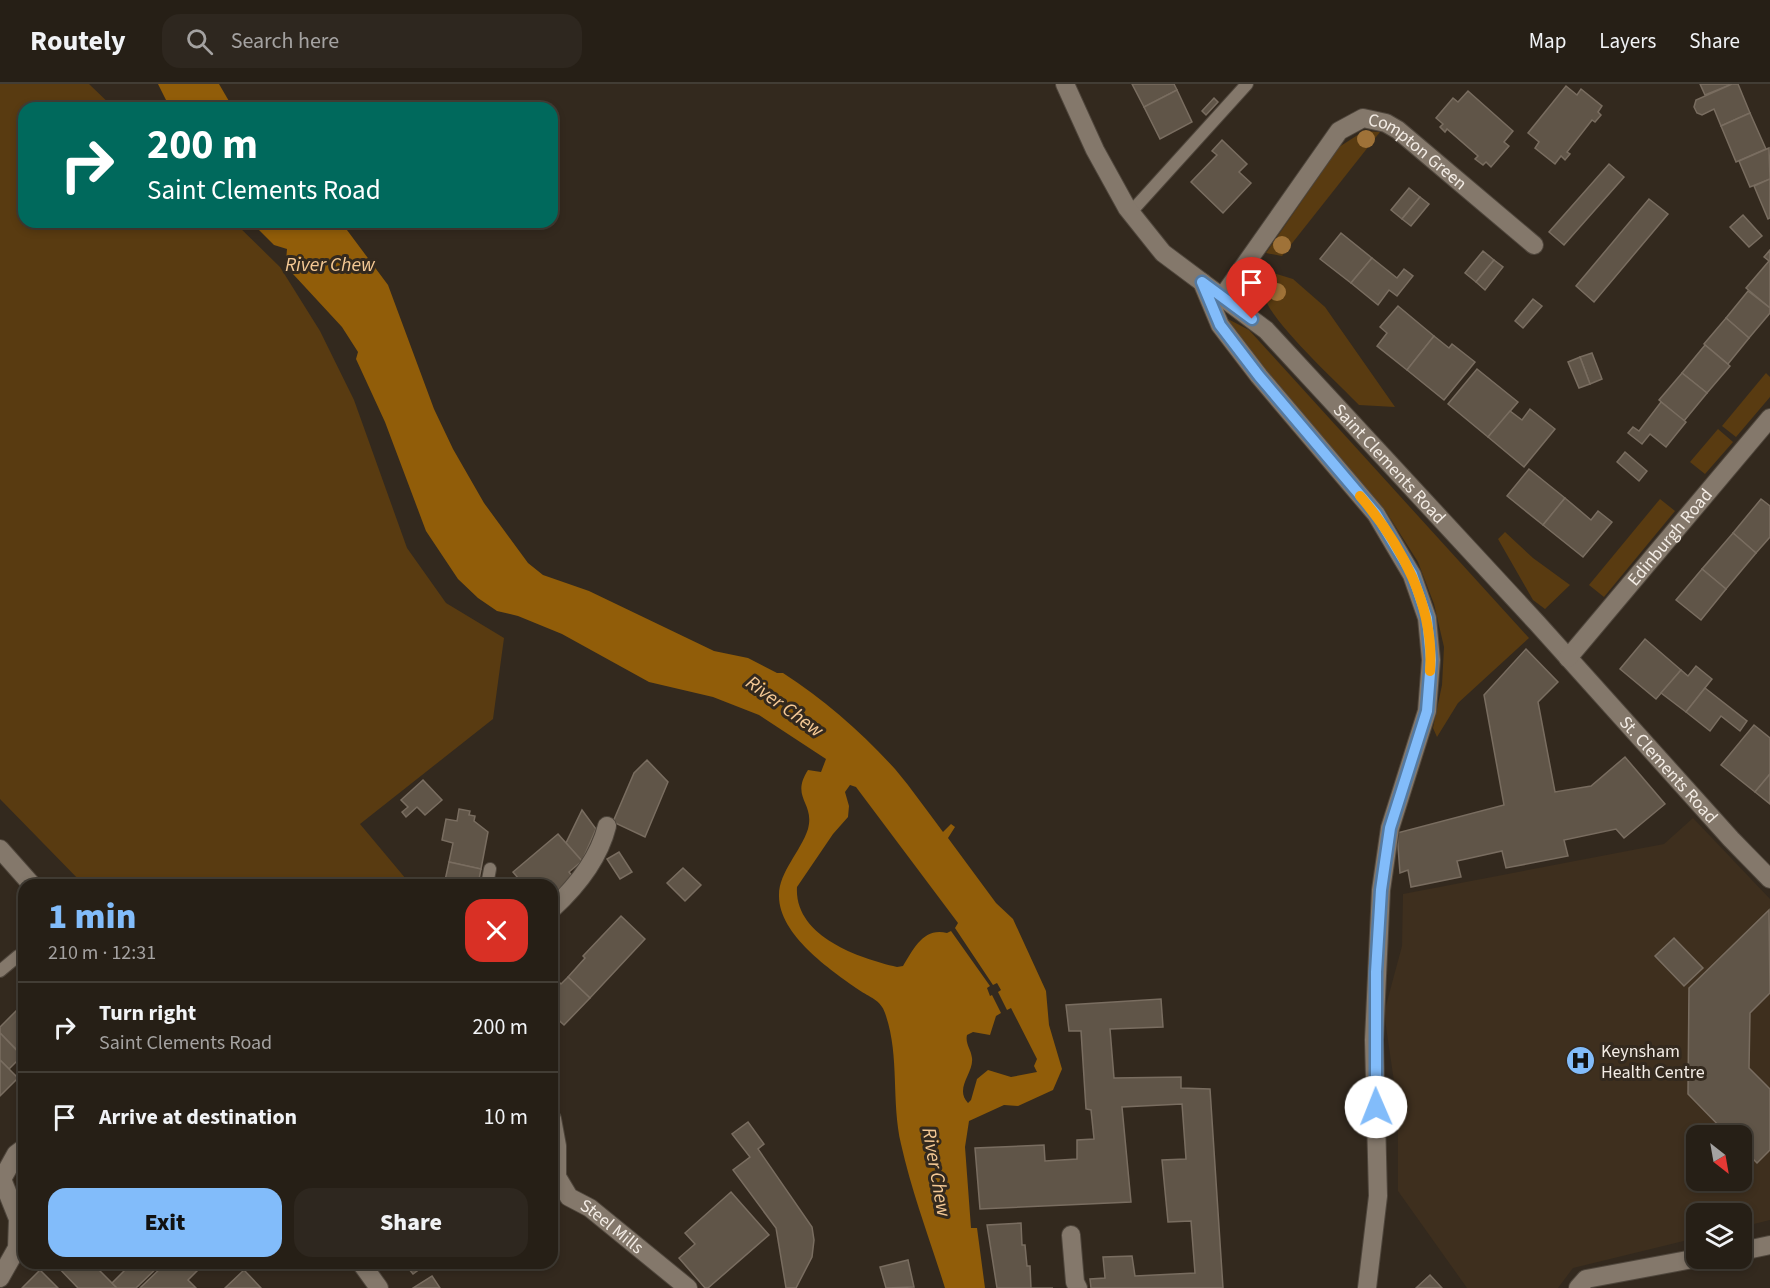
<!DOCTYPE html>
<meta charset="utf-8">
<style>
:root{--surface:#261f16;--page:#2e271f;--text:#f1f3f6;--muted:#a4a2a1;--line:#423d35;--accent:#82bcfa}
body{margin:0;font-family:"Source Sans 3",sans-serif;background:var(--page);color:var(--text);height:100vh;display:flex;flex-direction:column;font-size:22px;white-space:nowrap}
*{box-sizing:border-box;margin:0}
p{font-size:20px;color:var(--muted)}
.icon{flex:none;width:33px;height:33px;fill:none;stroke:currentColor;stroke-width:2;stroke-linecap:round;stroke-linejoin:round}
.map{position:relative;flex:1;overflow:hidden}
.drawer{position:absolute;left:18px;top:795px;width:540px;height:390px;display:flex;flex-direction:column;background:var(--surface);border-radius:18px;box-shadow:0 3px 9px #0003,0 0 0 2px var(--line)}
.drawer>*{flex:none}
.top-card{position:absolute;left:18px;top:18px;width:540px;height:126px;border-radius:18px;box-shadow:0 3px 9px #0003,0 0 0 2px var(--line);background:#00695c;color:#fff;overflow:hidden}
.needle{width:39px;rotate:149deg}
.controls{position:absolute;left:1686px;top:1041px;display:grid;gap:12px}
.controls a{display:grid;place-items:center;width:66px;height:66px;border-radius:12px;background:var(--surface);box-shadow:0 3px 9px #0003,0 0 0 2px var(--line);font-size:30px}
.pin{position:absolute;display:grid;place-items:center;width:51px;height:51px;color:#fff;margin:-62px -26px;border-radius:50% 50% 50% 0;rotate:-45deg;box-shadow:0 0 6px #0007}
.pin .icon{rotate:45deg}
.me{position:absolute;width:66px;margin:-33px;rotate:359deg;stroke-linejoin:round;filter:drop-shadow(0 0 4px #0008)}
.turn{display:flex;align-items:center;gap:21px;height:126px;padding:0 30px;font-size:27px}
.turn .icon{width:78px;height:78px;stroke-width:2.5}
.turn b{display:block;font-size:42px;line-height:51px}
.round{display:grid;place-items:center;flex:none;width:63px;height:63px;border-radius:18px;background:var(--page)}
.overview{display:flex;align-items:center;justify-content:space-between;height:102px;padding:0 30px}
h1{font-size:36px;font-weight:800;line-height:45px;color:var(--accent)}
.button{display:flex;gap:12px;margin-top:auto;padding:12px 30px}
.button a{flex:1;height:69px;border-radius:18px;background:var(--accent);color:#111;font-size:24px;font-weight:800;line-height:69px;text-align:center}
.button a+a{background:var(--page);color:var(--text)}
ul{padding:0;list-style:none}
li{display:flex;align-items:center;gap:18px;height:90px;padding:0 30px;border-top:2px solid var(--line)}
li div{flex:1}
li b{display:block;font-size:22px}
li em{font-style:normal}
header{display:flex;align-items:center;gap:36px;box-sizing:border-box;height:84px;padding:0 30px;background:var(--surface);border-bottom:2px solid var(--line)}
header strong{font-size:28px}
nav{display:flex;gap:33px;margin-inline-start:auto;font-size:21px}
.search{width:420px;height:54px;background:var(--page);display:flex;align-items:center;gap:15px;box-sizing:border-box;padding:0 21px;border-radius:18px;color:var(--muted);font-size:22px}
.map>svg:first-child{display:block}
.built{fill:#3e2f1e;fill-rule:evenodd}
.green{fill:#593b11}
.water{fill:#915d09;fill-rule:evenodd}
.building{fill:#605548;stroke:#796d60;stroke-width:1.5}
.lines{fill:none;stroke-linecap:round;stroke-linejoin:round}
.lane-casing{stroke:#4f463c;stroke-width:14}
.street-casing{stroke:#4f463c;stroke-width:20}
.secondary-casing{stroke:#4f463c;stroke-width:20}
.lane{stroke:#84786b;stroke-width:12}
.street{stroke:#84786b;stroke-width:18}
.secondary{stroke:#84786b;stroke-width:18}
.tree{fill:#9f7238}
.route-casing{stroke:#547aa2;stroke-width:15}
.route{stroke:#82bcfa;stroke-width:10}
.slow{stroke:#f59e0b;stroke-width:10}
.labels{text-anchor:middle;stroke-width:6;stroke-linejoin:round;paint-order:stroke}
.street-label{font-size:18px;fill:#f3ece5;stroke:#33291e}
.poi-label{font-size:18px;fill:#f3ece5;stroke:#33291e;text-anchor:start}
.water-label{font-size:20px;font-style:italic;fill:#f5c995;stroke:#33291e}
</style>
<header>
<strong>Routely</strong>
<div class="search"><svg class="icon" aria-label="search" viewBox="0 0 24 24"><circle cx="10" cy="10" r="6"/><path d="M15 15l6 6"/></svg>Search here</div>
<nav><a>Map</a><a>Layers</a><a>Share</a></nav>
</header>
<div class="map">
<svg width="1770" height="1204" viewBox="0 0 1770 1204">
<rect width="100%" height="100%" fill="#33291e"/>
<path class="built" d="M1693 734 1770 815V1136L1742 1143V1130H1696V1154L1573 1184 1558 1204H1467L1398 1107V1025L1384 929 1402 862 1403 810 1664 760ZM1696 1052H1742V1096H1696Z"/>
<g class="green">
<polygon points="0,0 89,0 114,24 24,24 24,138 234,138 280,183 320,247 354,316 407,464 446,519 504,554 493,635 360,740 411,801 84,801 0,715"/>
<polygon points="1364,47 1380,48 1282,172 1266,169 1339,63"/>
<path d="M1270 188 1293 195 1325 223 1395 323 1359 321C1338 299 1272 239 1265 214 1263 205 1265 195 1270 188Z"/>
<polygon points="1226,234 1249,246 1529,554 1458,619 1437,653 1433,644 1442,601 1444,563 1434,520 1418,478 1385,426 1236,255"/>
<polygon points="1766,289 1770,293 1770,313 1736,353 1722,342"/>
<polygon points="1718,345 1733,358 1705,390 1690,378"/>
<polygon points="1660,415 1675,427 1604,513 1589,501"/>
<polygon points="1505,448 1533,474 1570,501 1545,525 1533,516 1498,455"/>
</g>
<g class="water">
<polygon points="158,0 219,0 233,24 170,24"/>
<path d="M251 138H341L388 201 434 325 453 365 484 419 528 479 543 491 589 507 714 567 748 574 777 589H783C824 615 862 649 895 685 912 705 927 727 943 748L951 740 955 743 948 754 996 819 1013 835 1046 907 1049 941 1062 985 1053 1006 1018 1022 1004 1021 969 1037 965 1063 971 1144H977L985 1204H945C930 1156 912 1109 901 1060 891 1016 900 971 885 929 881 916 869 913 859 906 830 886 778 850 779 811 779 788 801 767 808 745 815 718 790 714 808 686L821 688 826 675 759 631 713 613 649 598 562 550 518 532 497 527 478 514 458 495 426 447 385 338 356 275 358 268 342 243 293 190 286 177 287 165 274 161ZM850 701 856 703 958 839 955 844 993 901 997 899 1001 906 998 908 1007 926 1011 924 1037 975 1034 982 1037 988 1011 993 988 986 977 995 971 1016 968 1019C954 1004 974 989 972 974 971 965 965 960 967 951L973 948 990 951 996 932 1001 929 992 911 990 912 987 904 990 902 951 847 947 849C924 843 914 864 903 882L897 883C858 874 794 852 797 803L833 750 848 733 849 722 845 708Z"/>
</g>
<g class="building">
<polygon points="1132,0 1174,0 1177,6 1144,23"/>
<polygon points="1700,0 1732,0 1705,11"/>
<polygon points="1732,0 1738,0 1750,29 1721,42 1714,25 1702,31 1697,29 1694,23 1696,16"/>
<polygon points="1566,2 1577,11 1581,5 1602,22 1598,28 1601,31 1595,38 1592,36 1567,68 1570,70 1565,76 1561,72 1555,80 1535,64 1539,58 1528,49"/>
<polygon points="1177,6 1192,38 1160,55 1144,23"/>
<polygon points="1468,7 1513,47 1504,58 1509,62 1491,83 1486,78 1483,81 1475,75 1478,72 1447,45 1445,48 1440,43 1443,40 1436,34 1453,14 1458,18"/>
<polygon points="1214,14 1218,18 1206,31 1202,27"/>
<polygon points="1750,29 1766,65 1736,78 1721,42"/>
<polygon points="1222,56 1247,80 1239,88 1251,99 1223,129 1191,98 1217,71 1212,67"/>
<polygon points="1769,64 1770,95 1750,103 1739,77"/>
<polygon points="1609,80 1624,93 1564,161 1549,148"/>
<polygon points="1770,95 1770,134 1768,135 1754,102"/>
<polygon points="1409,104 1420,113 1402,135 1391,126"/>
<polygon points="1420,113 1429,120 1411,142 1402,135"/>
<polygon points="1649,115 1668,130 1594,218 1576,202"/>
<polygon points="1743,131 1762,152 1749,163 1730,143"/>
<polygon points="1341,149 1372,174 1351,199 1320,175"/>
<polygon points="1770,166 1770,224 1746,204 1769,177 1764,173"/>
<polygon points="1483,167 1494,176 1476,198 1465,189"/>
<polygon points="1372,174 1397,194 1404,185 1413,192 1397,212 1389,206 1378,221 1351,199"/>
<polygon points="1494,176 1503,183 1485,206 1476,198"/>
<polygon points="1748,207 1770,224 1770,229 1749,254 1726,234"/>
<polygon points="1533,215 1542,222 1523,244 1515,237"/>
<polygon points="1398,222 1434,252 1407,286 1377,262 1387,249 1380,243"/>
<polygon points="1726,234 1749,254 1728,280 1704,260"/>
<polygon points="1434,252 1449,264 1452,260 1475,278 1444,316 1407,286"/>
<polygon points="1705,261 1730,282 1707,309 1682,289"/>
<polygon points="1592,269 1602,295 1590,300 1580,273"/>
<polygon points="1580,273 1590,300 1579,304 1568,278"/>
<polygon points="1477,285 1518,318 1488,353 1448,320"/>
<polygon points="1682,289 1707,309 1684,337 1659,316"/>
<polygon points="1661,318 1686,338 1666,363 1650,350 1642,360 1628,349 1633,343 1639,347"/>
<polygon points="1530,325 1555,345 1524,383 1488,353 1510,327 1522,336"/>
<polygon points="1625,368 1647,387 1639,397 1617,378"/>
<polygon points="1529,385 1565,414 1543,441 1507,412"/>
<polygon points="1565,414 1591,436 1598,427 1612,438 1583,473 1543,441"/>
<polygon points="1761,415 1770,422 1770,453 1756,469 1733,449"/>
<polygon points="1733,449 1756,469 1726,505 1702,485"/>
<polygon points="1702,485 1726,505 1701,536 1676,516"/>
<polygon points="1645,555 1681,586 1656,615 1620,585"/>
<polygon points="1526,565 1558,598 1538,618 1555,708 1591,702 1625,673 1665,720 1624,754 1616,745 1564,756 1568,772 1506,784 1502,767 1457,777 1461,793 1411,803 1408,786 1400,789 1397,749 1504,721 1484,611"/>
<polygon points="1696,582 1712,595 1686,628 1661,609 1681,586 1688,592"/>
<polygon points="1705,604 1747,637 1740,647 1721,632 1710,647 1686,628"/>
<polygon points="1754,641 1770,654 1770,690 1755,708 1721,681"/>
<polygon points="647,676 668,698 645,753 613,738 634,689"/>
<polygon points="1770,690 1770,720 1755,708"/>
<polygon points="423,696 442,716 425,731 417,723 406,733 402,728 408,723 401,716"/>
<polygon points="459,725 470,727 469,731 475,732 474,737 488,748 481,785 449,778 453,759 442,756 446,735 457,737"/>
<polygon points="582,726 596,745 582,777 566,759"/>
<polygon points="558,750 582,777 569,788 573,793 552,810 552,801 524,801 513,788"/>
<polygon points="619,768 632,788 620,795 607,775"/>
<polygon points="449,778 481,785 478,801 444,801"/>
<polygon points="683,784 701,801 685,817 667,799"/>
<polygon points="1769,826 1770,909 1750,929 1749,984 1770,1005 1770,1066 1757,1079 1742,1064 1742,1052 1729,1052 1688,1010 1689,904"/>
<polygon points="621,832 645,855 590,914 568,893 585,874 583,872"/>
<polygon points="1674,854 1703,884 1684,902 1655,872"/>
<polygon points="568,893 590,914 564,941 552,930 552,897 555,894 561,900"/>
<polygon points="1161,915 1163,943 1110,945 1114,994 1181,993 1181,1004 1210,1005 1223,1204 1091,1204 1090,1195 1105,1194 1103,1173 1132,1172 1135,1192 1195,1189 1191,1137 1168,1138 1162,1076 1186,1075 1182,1020 1122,1023 1131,1118 980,1125 975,1064 1044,1061 1045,1077 1077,1075 1077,1056 1094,1055 1091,1026 1086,1025 1081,947 1069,947 1066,921"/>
<polygon points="24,919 24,973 0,949 0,943"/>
<polygon points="0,949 22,972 9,985 0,976"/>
<polygon points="0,976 18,994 0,1012"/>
<polygon points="748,1038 764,1060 758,1065 812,1143 814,1156 812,1173 796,1204 786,1204 776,1144 733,1086 750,1073 732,1050"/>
<polygon points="731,1108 769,1151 708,1204 705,1204 679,1174 695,1160 685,1149"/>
<polygon points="1021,1139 1022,1161 1025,1161 1027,1182 1030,1182 1031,1204 1053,1204 997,1204 987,1141"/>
<polygon points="908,1176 914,1203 886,1204 880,1183"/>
<polygon points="54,1179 92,1179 117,1204 78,1204"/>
<polygon points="132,1179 162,1179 136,1204 117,1204 112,1199"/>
<polygon points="166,1179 205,1179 188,1196 196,1204 140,1204"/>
<polygon points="404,1179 428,1179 413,1190"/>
<polygon points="40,1186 58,1204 22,1204"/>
<polygon points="244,1186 261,1204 225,1204"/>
<polygon points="1430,1191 1442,1204 1416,1204"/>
<polygon points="432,1192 440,1204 413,1204"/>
</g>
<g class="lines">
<defs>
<g id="lane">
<polyline points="1131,128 1247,0"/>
<polyline points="487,801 490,785"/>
<polyline points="0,887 18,872 24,879"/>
<polyline points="111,1180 112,1179"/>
</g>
<g id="street">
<path id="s1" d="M1065 0 1095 66 1127 124 1163 169 1266 246 1537 539 1731 755 1770 795"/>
<polyline points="1202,198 1220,241 1259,292 1376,430 1412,491 1427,534 1431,576 1427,627 1390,744 1381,806 1374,956 1378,1112 1367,1204"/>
<path id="s2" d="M1223 212 1339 47 1363 34 1386 39 1398 46 1534 161"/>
<path id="s3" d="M1568 574 1770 334"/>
<path d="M552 825C576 803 599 774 607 742"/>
<path id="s4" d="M552 1035 557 1062V1093L569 1113 590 1124 688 1204"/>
<polyline points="1071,1151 1075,1198 1078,1204"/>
<polyline points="1742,1167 1770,1161"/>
<polyline points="0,1194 17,1164 18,1135 2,1095 16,1070 24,1064"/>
<polyline points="1578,1204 1586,1195 1698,1174"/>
</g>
<g id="secondary">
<polyline points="0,765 32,801"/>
<polyline points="361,1179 379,1204"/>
</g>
</defs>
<use href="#lane" class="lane-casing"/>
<use href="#street" class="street-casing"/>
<use href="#secondary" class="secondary-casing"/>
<use href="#lane" class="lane"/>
<use href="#street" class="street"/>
<use href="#secondary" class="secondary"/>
</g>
<g class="tree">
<circle cx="1366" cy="55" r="9"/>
<circle cx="1282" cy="161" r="9"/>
<circle cx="1277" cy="208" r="9"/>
</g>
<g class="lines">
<defs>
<polyline id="route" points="1252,235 1202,198 1220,241 1259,292 1376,430 1412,490 1427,534 1431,576 1427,627 1390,744 1381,806 1376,888 1376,1023"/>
</defs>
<use href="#route" class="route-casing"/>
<use href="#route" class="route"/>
<path class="slow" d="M1360 412C1401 460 1435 522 1430 587"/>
</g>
<defs>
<symbol id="hospital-disc" viewBox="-11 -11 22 22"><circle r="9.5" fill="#82bcfa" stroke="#33291e"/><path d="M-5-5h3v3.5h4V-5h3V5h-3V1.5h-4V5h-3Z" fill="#111"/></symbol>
</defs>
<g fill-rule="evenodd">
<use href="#hospital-disc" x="1564" y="960" width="33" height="33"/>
</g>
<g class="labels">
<g class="street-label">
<text dy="6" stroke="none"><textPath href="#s2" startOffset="294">Compton Green</textPath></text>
<text dy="6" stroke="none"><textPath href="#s1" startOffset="507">Saint Clements Road</textPath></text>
<text dy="6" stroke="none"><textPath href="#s3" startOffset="158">Edinburgh Road</textPath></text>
<text dy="6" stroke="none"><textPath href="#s1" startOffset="921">St. Clements Road</textPath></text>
<text dy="6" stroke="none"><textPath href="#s4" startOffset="134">Steel Mills</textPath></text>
</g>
<g class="poi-label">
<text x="1601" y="973">Keynsham<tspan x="1601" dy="21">Health Centre</tspan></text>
</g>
<g class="water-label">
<text x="330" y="187">River Chew</text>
<text transform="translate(785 622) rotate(36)" y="7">River Chew</text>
<text transform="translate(937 1088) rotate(80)" y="7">River Chew</text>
</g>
</g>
</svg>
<div class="controls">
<a><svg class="needle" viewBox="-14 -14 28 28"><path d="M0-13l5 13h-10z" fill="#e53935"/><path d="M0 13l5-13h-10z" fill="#a4a2a1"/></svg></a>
<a><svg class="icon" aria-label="layers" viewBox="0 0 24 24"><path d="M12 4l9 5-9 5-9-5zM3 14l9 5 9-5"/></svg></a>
</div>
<div class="pin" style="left:1252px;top:235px;background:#d93025"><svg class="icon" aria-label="arrive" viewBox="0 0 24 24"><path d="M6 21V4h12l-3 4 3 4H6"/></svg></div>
<svg class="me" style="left:1376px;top:1023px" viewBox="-20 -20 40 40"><circle r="19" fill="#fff"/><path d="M0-13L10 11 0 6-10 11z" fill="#82bcfa"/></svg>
<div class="top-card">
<div class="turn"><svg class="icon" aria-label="right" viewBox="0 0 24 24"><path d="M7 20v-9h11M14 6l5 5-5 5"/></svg><div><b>200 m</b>Saint Clements Road</div></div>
</div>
<section class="drawer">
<div class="overview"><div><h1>1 min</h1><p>210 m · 12:31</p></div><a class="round" style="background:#d93025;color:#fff"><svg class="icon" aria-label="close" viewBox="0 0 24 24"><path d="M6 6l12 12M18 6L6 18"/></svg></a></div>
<ul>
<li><svg class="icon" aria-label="right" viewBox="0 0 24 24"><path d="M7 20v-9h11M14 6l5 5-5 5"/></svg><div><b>Turn right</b><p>Saint Clements Road</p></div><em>200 m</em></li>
<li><svg class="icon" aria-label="arrive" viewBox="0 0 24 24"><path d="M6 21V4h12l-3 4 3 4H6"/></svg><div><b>Arrive at destination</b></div><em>10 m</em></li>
</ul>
<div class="button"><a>Exit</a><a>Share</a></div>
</section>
</div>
